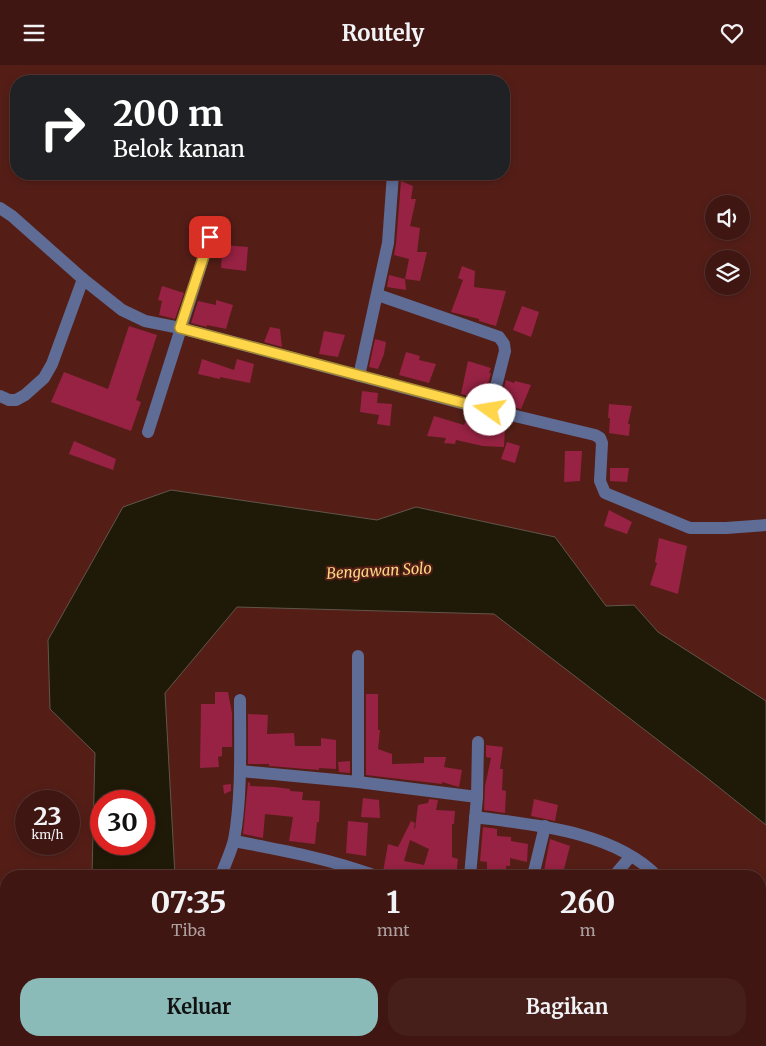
<!DOCTYPE html>
<html lang="id">
<style>
:root{--surface:#3f1611;--page:#461f1a;--text:#f1f3f6;--muted:#ad9f9f;--line:#583531;--accent:#8bbbb9}
body{margin:0;font-family:Merriweather,serif;background:var(--page);color:var(--text);height:100vh;display:flex;flex-direction:column;font-size:19px;white-space:nowrap}
*{box-sizing:border-box;margin:0}
p{font-size:16px;color:var(--muted)}
.icon{flex:none;width:28px;height:28px;fill:none;stroke:currentColor;stroke-width:2;stroke-linecap:round;stroke-linejoin:round}
.map{position:relative;flex:1;overflow:hidden}
.drawer{position:absolute;left:0px;top:805px;width:766px;height:176px;display:flex;flex-direction:column;background:var(--surface);border-radius:20px 20px 0 0;box-shadow:0 2px 8px #0003,0 0 0 1px var(--line)}
.drawer>*{flex:none}
.banner{position:absolute;left:10px;top:10px;width:500px;height:105px;border-radius:20px;box-shadow:0 2px 8px #0003,0 0 0 1px var(--line);background:#202124;color:#fff;overflow:hidden}
.fabs{position:absolute;left:705px;top:130px;display:grid;gap:10px}
.fabs a{display:grid;place-items:center;width:45px;height:45px;border-radius:50%;background:var(--surface);box-shadow:0 2px 8px #0003,0 0 0 1px var(--line);font-size:25px}
.speed{position:absolute;left:15px;top:725px;display:flex;gap:10px;font-size:25px;font-weight:700;text-align:center}
.speed>*{display:grid;place-content:center;width:65px;height:65px;border-radius:50%;background:var(--surface);box-shadow:0 2px 8px #0003,0 0 0 1px var(--line);line-height:1}
.speed small{font-size:12px;font-weight:400}
.speed .limit{border:8px solid #d22;background:#fff;color:#111}
.pin{position:absolute;display:grid;place-items:center;width:42px;height:42px;color:#fff;margin:-21px;border-radius:10px;box-shadow:0 2px 8px #0006}
.me{position:absolute;width:55px;margin:-28px;rotate:283deg;stroke-linejoin:round;filter:drop-shadow(0 0 4px #0008)}
.turn{display:flex;align-items:center;gap:18px;height:105px;padding:0 20px;font-size:22px}
.turn .icon{width:65px;height:65px;stroke-width:2.5}
.turn b{display:block;font-size:35px;line-height:42px}
.eta{display:flex;justify-content:space-evenly;align-items:center;height:85px;text-align:center}
.eta b{font-size:30px;font-weight:700;line-height:35px}
.cta{display:flex;gap:10px;margin-top:auto;padding:10px 20px}
.cta a{flex:1;height:58px;border-radius:20px;background:var(--accent);color:#111;font-size:20px;font-weight:700;line-height:58px;text-align:center}
.cta a+a{background:var(--page);color:var(--text)}
header{display:flex;justify-content:space-between;align-items:center;height:65px;padding:0 20px;background:var(--surface);font-size:22px;font-weight:700}
.map>svg:first-child{display:block}
.water{fill:#1f1908;stroke:#615649;fill-rule:evenodd}
.building{fill:#972243;fill-rule:evenodd}
.lines{fill:none;stroke-linecap:round;stroke-linejoin:round}
.minor{stroke:#5e6c96;stroke-width:12}
.route-casing{stroke:#a68a30;stroke-width:12}
.route{stroke:#ffd54a;stroke-width:9}
.labels{text-anchor:middle;stroke-width:4;stroke-linejoin:round;paint-order:stroke}
.water-label{font-size:15px;font-style:italic;fill:#f8d883;stroke:#541e17}
</style>
<header><svg class="icon" aria-label="menu" viewBox="0 0 24 24"><path d="M4 6h16M4 12h16M4 18h16"/></svg>Routely<svg class="icon" aria-label="heart" viewBox="0 0 24 24"><path d="M12 20l-8-8c-3-5 5-10 8-4 3-6 11-1 8 4z"/></svg></header>
<div class="map">
<svg width="766" height="981" viewBox="0 0 766 981">
<rect width="100%" height="100%" fill="#541e17"/>
<g class="water">
<path d="M171 425 377 455 416 442 555 472 606 541 634 540 658 567 766 636V760L706 712 494 549 237 542 165 628 175 811H92L95 688 50 644 48 575 123 442ZM101 736H144V779H101Z"/>
<polygon points="46,975 113,975 111,981 44,981"/>
</g>
<g class="building">
<polygon points="401,116 413,121 411,134 416,134 410,161 420,163 417,187 427,187 420,216 405,214 409,194 394,190 396,179"/>
<polygon points="223,180 248,182 246,206 221,203"/>
<polygon points="462,201 475,206 474,222 506,226 496,261 479,256 479,254 451,247 463,215 458,213"/>
<polygon points="389,210 405,214 406,225 387,222"/>
<polygon points="162,221 184,228 175,254 159,250 162,236 158,235"/>
<polygon points="216,235 233,240 226,264 207,260 207,262 191,258 198,236 216,240"/>
<polygon points="522,241 539,247 531,272 513,265"/>
<polygon points="129,261 157,270 136,335 141,337 131,366 51,337 64,307 108,324"/>
<polygon points="270,262 280,264 282,282 264,277"/>
<polygon points="324,266 345,270 338,292 319,289"/>
<polygon points="375,274 386,277 384,289 378,304 369,302"/>
<polygon points="406,287 420,291 419,295 436,299 429,318 399,310"/>
<polygon points="202,294 234,305 237,294 254,299 250,318 220,312 220,314 198,309"/>
<polygon points="468,296 491,303 489,308 491,308 484,335 461,329"/>
<polygon points="506,315 514,318 515,316 531,320 521,344 500,339"/>
<polygon points="362,326 378,328 377,338 392,339 390,361 377,359 379,350 360,347"/>
<polygon points="609,339 632,341 628,359 630,359 629,371 609,368 610,353 608,353"/>
<polygon points="434,351 464,360 465,357 487,359 488,357 505,361 504,382 483,381 456,375 455,379 444,378 446,373 427,371"/>
<polygon points="74,376 116,394 113,405 69,389"/>
<polygon points="507,377 520,381 515,398 501,394"/>
<polygon points="565,386 582,386 580,416 564,417"/>
<polygon points="610,403 629,403 627,417 610,416"/>
<polygon points="609,445 632,457 627,469 604,461"/>
<polygon points="659,473 687,481 678,529 650,520 657,498 655,497"/>
<polygon points="215,627 228,627 232,648 232,682 222,682 222,691 218,692 219,702 200,703 201,639 215,639"/>
<polygon points="366,629 378,629 378,665 380,665 378,684 392,689 392,699 424,698 424,692 446,692 444,702 462,705 459,722 442,717 442,719 366,710"/>
<polygon points="248,649 268,650 267,669 294,668 295,681 321,681 321,673 336,675 336,704 319,703 319,705 269,701 269,699 248,699"/>
<polygon points="486,680 503,682 500,704 503,704 502,725 506,726 505,748 484,745 485,721 491,693 486,692"/>
<polygon points="350,696 350,708 339,707 338,697"/>
<polygon points="248,717 250,718 250,721 275,722 290,724 290,726 303,727 302,735 320,736 319,757 317,757 315,779 289,776 293,752 265,749 263,773 243,769"/>
<polygon points="231,719 231,726 224,729 223,720"/>
<polygon points="363,733 379,735 380,753 361,752"/>
<path d="M429 734 438 735 436 745 455 746 454 759H452V792L458 794 456 811H395L383 807 388 779 398 782 411 756 415 758 414 763 415 764 418 740 428 738ZM410 775 429 784 424 800 404 796Z"/>
<polygon points="534,734 558,740 555,756 531,751"/>
<polygon points="348,756 368,758 366,791 346,788"/>
<polygon points="483,762 497,764 497,771 511,772 511,776 528,779 527,797 510,793 510,801 506,801 507,811 487,811 487,797 480,796"/>
<polygon points="550,774 570,781 563,808 560,807 559,811 543,811"/>
</g>
<g class="lines">
<g class="minor">
<polyline points="0,143 12,151 83,214 122,245 145,256 180,263 461,338 595,370 600,373 602,378 600,416 605,428 690,463 726,463 766,460"/>
<polyline points="378,230 499,272 504,279 505,286 490,345"/>
<polyline points="359,311 388,178 393,109"/>
<polyline points="0,331 9,335 16,335 25,330 44,313 52,299 83,214"/>
<polyline points="148,367 210,172"/>
<polyline points="358,591 358,717"/>
<polyline points="240,706 358,717 477,732"/>
<path d="M475 752C535 760 613 766 657 811"/>
<path d="M234 776C282 785 330 794 376 811"/>
<path d="M221 811C225 799 231 787 234 775 242 732 240 679 240 635"/>
<polyline points="470,811 477,732 478,677"/>
<polyline points="533,811 545,761"/>
<polyline points="614,811 630,792"/>
<polyline points="463,975 463,981"/>
<polyline points="158,981 160,975"/>
</g>
</g>
<g class="lines">
<defs>
<polyline id="route" points="210,172 180,263 490,345"/>
</defs>
<use href="#route" class="route-casing"/>
<use href="#route" class="route"/>
</g>
<g class="labels">
<g class="water-label">
<text transform="translate(379 506) rotate(-3)" y="5">Bengawan Solo</text>
</g>
</g>
</svg>
<div class="fabs">
<a><svg class="icon" aria-label="sound" viewBox="0 0 24 24"><path d="M4 9h4l5-4v14l-5-4H4zM17 9q2 3 0 6"/></svg></a>
<a><svg class="icon" aria-label="layers" viewBox="0 0 24 24"><path d="M12 4l9 5-9 5-9-5zM3 14l9 5 9-5"/></svg></a>
</div>
<div class="speed"><div>23<small>km/h</small></div><div class="limit">30</div></div>
<div class="pin" style="left:210px;top:172px;background:#d93025"><svg class="icon" aria-label="arrive" viewBox="0 0 24 24"><path d="M6 21V4h12l-3 4 3 4H6"/></svg></div>
<svg class="me" style="left:490px;top:345px" viewBox="-20 -20 40 40"><circle r="19" fill="#fff"/><path d="M0-13L10 11 0 6-10 11z" fill="#ffd54a"/></svg>
<div class="banner">
<div class="turn"><svg class="icon" aria-label="right" viewBox="0 0 24 24"><path d="M7 20v-9h11M14 6l5 5-5 5"/></svg><div><b>200 m</b>Belok kanan</div></div>
</div>
<section class="drawer">
<div class="eta">
<div><b>07:35</b><p>Tiba</p></div>
<div><b>1</b><p>mnt</p></div>
<div><b>260</b><p>m</p></div>
</div>
<div class="cta"><a>Keluar</a><a>Bagikan</a></div>
</section>
</div>
